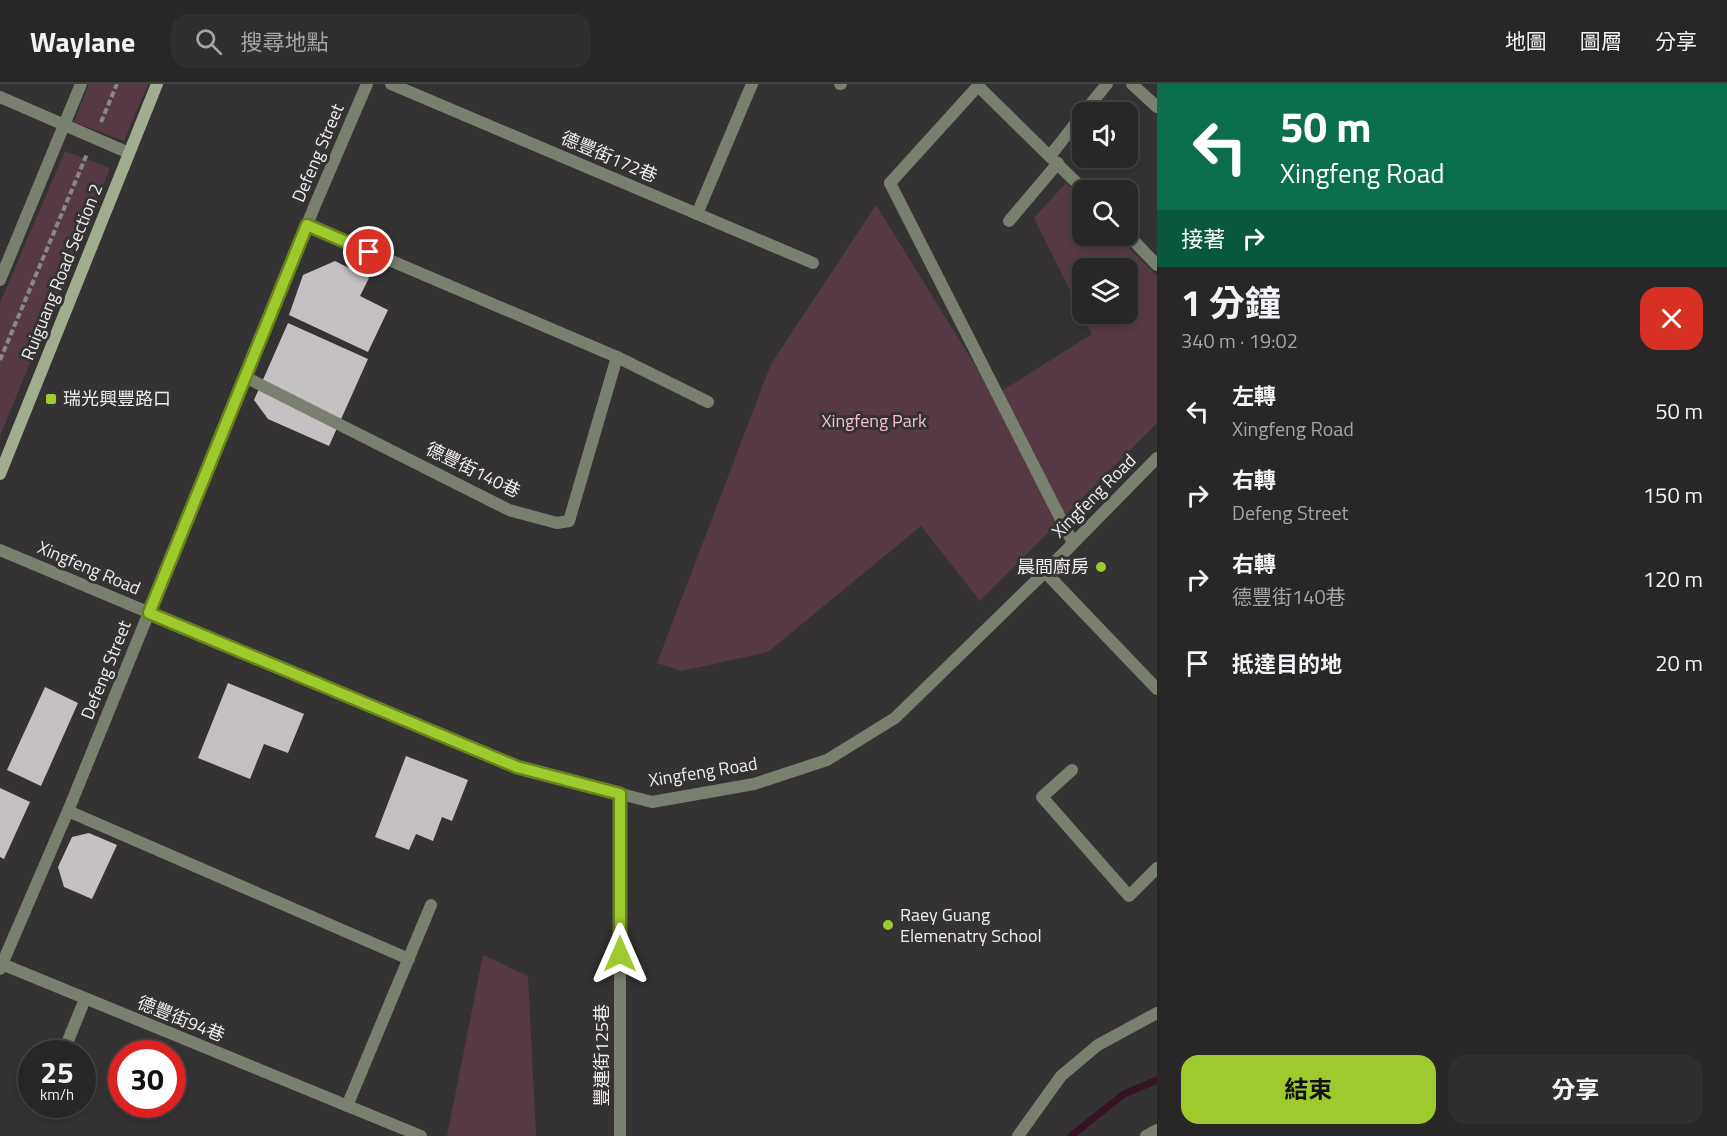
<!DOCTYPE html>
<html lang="zh-TW">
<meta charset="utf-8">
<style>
:root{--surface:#282626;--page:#302e2e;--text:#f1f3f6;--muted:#a5a5a7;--line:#444343;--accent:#9fca2d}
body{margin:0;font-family:"Titillium Web","Noto Sans TC",sans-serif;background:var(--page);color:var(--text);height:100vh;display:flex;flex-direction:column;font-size:22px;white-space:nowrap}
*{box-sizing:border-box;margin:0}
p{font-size:20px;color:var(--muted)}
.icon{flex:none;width:33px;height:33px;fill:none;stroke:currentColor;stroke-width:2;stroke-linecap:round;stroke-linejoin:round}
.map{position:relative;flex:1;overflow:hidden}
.panel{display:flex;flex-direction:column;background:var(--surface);width:570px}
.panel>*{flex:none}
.top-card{background:#0b6e4f;color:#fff;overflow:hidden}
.buttons{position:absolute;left:1072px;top:18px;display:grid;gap:12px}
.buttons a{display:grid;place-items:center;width:66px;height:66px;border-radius:12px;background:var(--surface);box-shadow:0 3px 9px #0003,0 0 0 2px var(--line);font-size:30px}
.speed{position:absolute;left:18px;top:956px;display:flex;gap:12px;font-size:30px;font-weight:700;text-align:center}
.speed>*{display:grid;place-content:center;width:78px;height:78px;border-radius:50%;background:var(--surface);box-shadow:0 3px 9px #0003,0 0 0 2px var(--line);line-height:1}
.speed small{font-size:15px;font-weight:400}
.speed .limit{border:9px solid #d22;background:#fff;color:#111}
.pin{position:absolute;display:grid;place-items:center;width:51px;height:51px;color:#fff;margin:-26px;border:3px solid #fff;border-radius:50%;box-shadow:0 2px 6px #0007}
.me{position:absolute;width:66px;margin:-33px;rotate:0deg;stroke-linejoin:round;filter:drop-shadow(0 0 4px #0008)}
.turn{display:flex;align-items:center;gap:21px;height:126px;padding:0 24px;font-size:27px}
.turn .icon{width:78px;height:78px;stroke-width:2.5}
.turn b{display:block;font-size:42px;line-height:51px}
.then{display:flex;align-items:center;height:57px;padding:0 24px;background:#0003;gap:12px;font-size:22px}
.round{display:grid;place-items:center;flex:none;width:63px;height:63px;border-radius:18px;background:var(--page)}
.headline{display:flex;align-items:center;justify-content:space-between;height:102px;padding:0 24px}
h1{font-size:36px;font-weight:700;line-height:45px}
.primary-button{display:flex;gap:12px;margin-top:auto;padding:12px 24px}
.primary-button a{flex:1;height:69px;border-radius:18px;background:var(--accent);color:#111;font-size:24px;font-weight:700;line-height:69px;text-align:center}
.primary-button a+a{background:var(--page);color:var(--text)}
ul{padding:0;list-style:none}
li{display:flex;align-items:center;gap:18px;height:84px;padding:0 24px}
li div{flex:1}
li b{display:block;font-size:22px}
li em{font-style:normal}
header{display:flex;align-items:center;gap:36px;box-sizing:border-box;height:84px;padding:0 30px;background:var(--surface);border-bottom:2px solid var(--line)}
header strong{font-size:28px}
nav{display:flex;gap:33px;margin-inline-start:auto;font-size:21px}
.search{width:420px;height:54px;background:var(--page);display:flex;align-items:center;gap:15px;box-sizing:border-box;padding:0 21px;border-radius:18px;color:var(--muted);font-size:22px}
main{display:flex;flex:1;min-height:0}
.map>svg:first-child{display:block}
.green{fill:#553a46;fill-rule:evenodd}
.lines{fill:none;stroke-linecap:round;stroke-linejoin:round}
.stream{stroke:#351224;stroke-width:7}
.building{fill:#c5c1c3}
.path{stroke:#8a8788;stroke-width:4;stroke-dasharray:6 3;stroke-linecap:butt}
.lane{stroke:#7a806f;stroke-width:12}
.street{stroke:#7a806f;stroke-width:12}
.secondary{stroke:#a1ac90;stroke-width:12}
.route-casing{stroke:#67831d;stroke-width:15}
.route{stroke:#9fca2d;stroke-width:10}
.poi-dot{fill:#9fca2d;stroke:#353233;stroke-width:2}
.labels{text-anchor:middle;stroke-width:6;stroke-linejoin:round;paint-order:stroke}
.street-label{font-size:18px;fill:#efedee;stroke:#353233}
.poi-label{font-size:18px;fill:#efedee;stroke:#353233;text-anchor:start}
.park-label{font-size:18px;fill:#f7bed7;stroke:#353233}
</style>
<header>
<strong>Waylane</strong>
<div class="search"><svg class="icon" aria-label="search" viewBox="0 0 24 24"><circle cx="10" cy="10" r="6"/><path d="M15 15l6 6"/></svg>搜尋地點</div>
<nav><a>地圖</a><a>圖層</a><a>分享</a></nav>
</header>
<main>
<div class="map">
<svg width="1157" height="1052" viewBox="0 0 1157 1052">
<rect width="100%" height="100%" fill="#353233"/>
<g class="green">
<polygon points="89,0 148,0 124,57 74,38"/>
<polygon points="65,67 110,84 0,352 0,219"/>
<path d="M1066 99 1083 116V152H1117L1157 192V339L980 517 921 442 768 568 682 587 657 579 771 280 876 121 994 312 1092 250 1034 134ZM1083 184H1128V230H1083Z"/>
<polygon points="483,871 528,892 536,1052 447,1052"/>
</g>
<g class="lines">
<polyline class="stream" points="1071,1052 1124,1010 1157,996"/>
</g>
<g class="building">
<polygon points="335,177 369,194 360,212 388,226 368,268 289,231 303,191"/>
<polygon points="288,239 368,275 329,362 268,335 254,316"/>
<polygon points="228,599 304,630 288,669 264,660 250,695 198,674"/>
<polygon points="45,603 78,619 41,702 7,686"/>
<polygon points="406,672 468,696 452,737 442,733 433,757 416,750 409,766 375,753"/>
<polygon points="0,704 30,718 4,775 0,773"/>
<polygon points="89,749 117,761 92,815 64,803 58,783 72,753"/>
</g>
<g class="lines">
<g class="path">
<polyline points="101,38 117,0"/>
<polyline points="0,276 87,70"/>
</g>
<g class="lane">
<polyline points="890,99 978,2"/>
<polyline points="697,130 752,0"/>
<polyline points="63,969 85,915"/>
</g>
<g class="street">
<polyline points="391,0 813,179"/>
<polyline points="840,0 841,0"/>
<polyline points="1132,0 1157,23"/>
<polyline points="978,2 1084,106"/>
<polyline points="0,13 129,69"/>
<polyline points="1084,28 1107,0"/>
<polyline points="1050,72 1083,30"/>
<polyline points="890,99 1073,459"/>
<polyline points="1009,137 1058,79"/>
<polyline points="307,141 617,273"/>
<polyline points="1128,151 1157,181"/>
<polyline points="0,196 81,0"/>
<polyline points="245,293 509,426 557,439 569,437 617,273 708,318"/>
<polyline points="0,466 517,683 652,718 754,700 827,676 895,634 1045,488 1157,374"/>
<polyline points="1045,488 1157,605"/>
<polyline points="1072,686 1042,713 1129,812 1157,784"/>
<polyline points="68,727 409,875"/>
<polyline points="2,880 421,1052"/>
<polyline points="0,885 68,727 315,121 367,0"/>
<polyline points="347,1022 431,821"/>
<polyline points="620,1052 620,710"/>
<polyline points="1018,1052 1061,992 1098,961 1157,929"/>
<polyline points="1146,1052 1157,1046"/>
</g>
<polyline class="secondary" points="0,390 157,0"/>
</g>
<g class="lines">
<defs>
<polyline id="route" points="369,168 307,141 149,529 517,683 620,710 620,870"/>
</defs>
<use href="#route" class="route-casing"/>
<use href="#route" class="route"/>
</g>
<g class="poi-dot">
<rect x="45" y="309" width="12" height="12" rx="3"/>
<circle cx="1101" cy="483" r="6"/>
<circle cx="888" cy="841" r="6"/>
</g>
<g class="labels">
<g class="street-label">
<text transform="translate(318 69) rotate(-67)" y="6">Defeng Street</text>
<text transform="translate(609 73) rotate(23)" y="6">德豐街172巷</text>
<text transform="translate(62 188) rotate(-68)" y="6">Ruiguang Road Section 2</text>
<text transform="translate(473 386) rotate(26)" y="6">德豐街140巷</text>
<text transform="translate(1094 412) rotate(-45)" y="6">Xingfeng Road</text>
<text transform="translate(89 484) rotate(23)" y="6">Xingfeng Road</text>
<text transform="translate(106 586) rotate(-68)" y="6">Defeng Street</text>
<text transform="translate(703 688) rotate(-9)" y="6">Xingfeng Road</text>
<text transform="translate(181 935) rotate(22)" y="6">德豐街94巷</text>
<text transform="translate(602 971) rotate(-90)" y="6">豐連街125巷</text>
</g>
<g class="poi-label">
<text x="63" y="321">瑞光興豐路口</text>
<text x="1089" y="489" text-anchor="end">晨間廚房</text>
<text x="900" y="837">Raey Guang<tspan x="900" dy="21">Elemenatry School</tspan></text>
</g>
<g class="park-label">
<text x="874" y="343">Xingfeng Park</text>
</g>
</g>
</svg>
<div class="buttons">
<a><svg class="icon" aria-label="sound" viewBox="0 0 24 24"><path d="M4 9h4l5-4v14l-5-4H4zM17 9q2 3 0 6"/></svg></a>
<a><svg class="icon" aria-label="search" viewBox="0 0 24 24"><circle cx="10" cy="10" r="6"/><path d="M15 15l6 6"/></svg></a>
<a><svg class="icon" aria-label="layers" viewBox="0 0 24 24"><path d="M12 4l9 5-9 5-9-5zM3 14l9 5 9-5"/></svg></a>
</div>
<div class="speed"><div>25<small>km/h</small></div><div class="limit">30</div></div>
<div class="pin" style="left:369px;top:168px;background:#d93025"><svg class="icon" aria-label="arrive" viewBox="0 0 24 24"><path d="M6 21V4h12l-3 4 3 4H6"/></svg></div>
<svg class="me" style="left:620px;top:870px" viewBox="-20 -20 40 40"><path d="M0-17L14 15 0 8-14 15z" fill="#9fca2d" stroke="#fff" stroke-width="4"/></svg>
</div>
<section class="panel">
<div class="top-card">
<div class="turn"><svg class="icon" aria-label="left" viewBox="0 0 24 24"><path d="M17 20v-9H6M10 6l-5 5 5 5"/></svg><div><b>50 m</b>Xingfeng Road</div></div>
<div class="then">接著<svg class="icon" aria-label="right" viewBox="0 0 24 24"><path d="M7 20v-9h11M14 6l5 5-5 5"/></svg></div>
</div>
<div class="headline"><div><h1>1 分鐘</h1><p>340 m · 19:02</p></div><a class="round" style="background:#d93025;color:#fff"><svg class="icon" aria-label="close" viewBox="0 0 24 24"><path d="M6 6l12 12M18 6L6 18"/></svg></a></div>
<ul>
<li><svg class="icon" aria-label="left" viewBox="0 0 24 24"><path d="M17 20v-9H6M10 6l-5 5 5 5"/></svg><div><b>左轉</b><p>Xingfeng Road</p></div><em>50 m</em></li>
<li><svg class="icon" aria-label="right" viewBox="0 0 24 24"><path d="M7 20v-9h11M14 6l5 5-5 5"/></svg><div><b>右轉</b><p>Defeng Street</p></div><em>150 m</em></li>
<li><svg class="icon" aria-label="right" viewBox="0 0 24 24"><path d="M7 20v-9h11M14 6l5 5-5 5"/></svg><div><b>右轉</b><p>德豐街140巷</p></div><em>120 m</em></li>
<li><svg class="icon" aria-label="arrive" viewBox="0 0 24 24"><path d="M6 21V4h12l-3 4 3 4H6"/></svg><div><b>抵達目的地</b></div><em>20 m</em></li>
</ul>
<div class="primary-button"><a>結束</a><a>分享</a></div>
</section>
</main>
